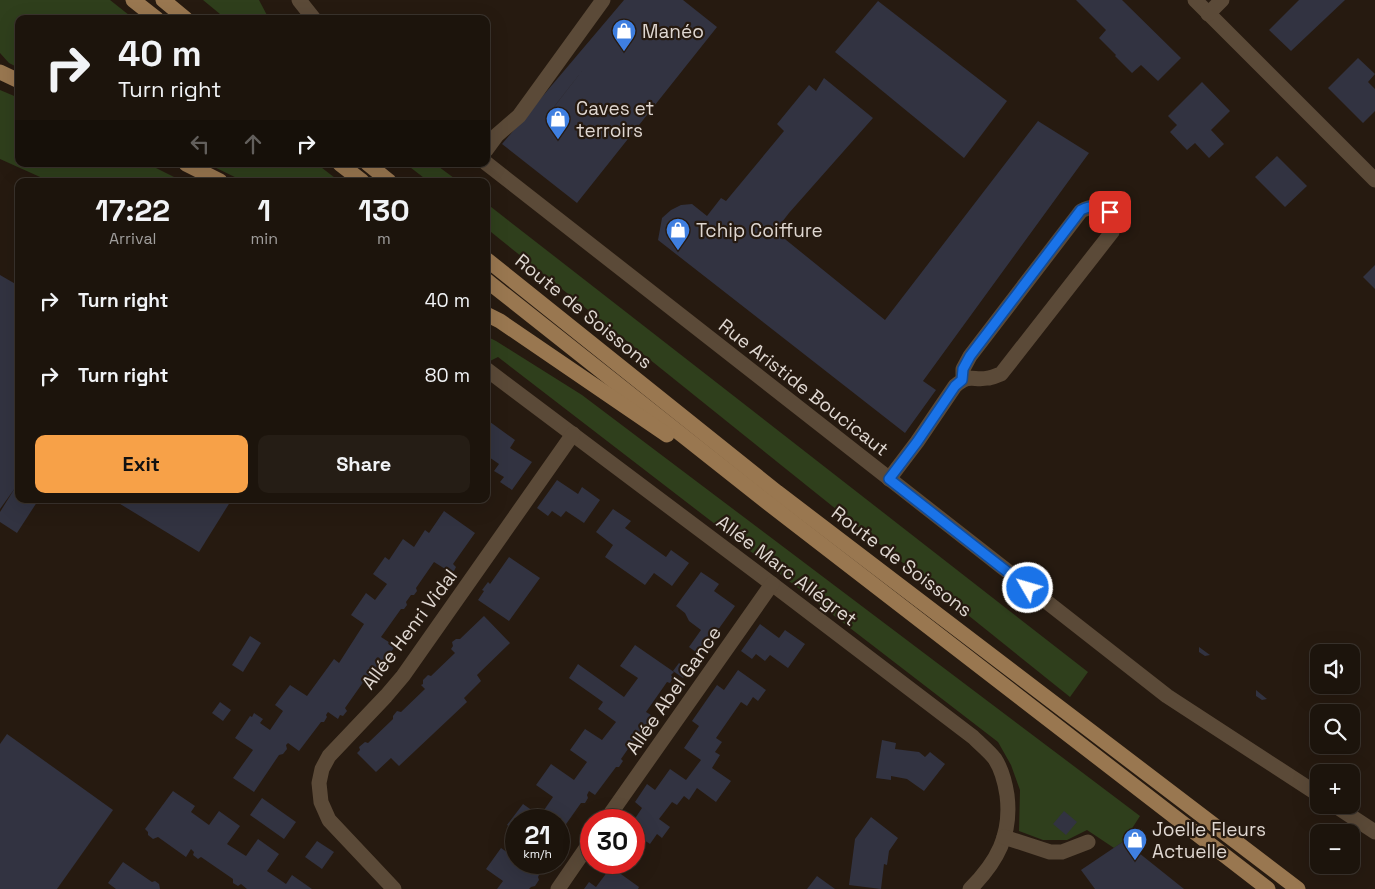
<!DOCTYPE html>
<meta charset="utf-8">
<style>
:root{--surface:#1c140c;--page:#251d15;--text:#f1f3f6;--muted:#a09e9d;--line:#3a332d;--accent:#f7a148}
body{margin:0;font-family:"Space Grotesk",sans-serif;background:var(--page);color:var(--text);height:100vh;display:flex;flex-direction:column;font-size:19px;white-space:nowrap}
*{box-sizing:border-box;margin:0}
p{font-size:16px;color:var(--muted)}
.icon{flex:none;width:28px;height:28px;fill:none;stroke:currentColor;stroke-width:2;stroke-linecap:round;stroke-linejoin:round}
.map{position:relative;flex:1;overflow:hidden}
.panel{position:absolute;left:15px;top:178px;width:475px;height:325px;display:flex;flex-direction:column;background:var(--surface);border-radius:10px;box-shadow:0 5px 20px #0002,0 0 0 1px var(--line)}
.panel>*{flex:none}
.hud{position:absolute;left:15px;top:15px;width:475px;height:152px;border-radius:10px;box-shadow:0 5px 20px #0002,0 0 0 1px var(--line);background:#1c140c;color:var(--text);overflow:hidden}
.tools{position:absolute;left:1310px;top:644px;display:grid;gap:10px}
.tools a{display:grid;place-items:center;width:50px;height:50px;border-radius:10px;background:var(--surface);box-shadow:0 5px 20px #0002,0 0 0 1px var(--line);font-size:25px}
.speed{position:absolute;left:505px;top:809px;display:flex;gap:10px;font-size:25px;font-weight:700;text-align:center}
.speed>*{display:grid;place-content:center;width:65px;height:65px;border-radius:50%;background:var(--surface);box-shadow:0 5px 20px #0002,0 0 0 1px var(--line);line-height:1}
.speed small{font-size:12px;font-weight:400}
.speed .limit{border:8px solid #d22;background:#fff;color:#111}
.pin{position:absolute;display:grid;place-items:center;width:42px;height:42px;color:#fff;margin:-21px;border-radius:10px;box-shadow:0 2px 8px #0006}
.me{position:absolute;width:55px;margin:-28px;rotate:308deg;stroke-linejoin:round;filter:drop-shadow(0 0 4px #0008)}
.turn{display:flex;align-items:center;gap:18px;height:105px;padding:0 20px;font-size:22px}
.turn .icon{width:65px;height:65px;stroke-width:2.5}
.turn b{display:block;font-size:35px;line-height:42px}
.lanes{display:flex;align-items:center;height:48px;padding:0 20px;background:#0003;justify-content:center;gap:25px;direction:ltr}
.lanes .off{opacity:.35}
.eta{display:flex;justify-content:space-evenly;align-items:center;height:85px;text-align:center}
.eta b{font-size:30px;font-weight:600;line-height:35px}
.cta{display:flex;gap:10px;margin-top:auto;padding:10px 20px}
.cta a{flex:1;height:58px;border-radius:10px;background:var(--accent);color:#111;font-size:20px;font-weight:600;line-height:58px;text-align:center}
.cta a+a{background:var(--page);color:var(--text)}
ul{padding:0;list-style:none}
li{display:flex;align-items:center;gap:15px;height:75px;padding:0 20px}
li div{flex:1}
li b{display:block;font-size:19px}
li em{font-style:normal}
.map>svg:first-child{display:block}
.green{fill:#2f3f1c}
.building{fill:#323341;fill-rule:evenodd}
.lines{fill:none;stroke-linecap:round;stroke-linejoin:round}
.service{stroke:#5b4a38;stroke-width:15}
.minor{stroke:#5b4a38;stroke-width:15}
.primary{stroke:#997750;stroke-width:15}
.route-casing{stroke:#114b97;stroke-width:12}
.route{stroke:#1a73e8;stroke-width:9}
.labels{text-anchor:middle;stroke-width:4.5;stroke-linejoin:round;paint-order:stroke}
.poi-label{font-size:19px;fill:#dfd7d1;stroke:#261a10;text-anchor:start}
.street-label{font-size:19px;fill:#dfd7d1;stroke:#261a10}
</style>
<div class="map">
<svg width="1375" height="889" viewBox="0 0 1375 889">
<rect width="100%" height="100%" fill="#261a10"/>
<g class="green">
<polygon points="0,0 110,0 134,19 19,19 19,68 9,63 0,53"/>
<polygon points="203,0 259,0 269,19 226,19"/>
<polygon points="0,90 19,98 19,164 148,164 182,181 49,181 0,159"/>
<polygon points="208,164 317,164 339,181 243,181"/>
<polygon points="406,164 435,164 458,181 428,181"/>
<polygon points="486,203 1088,672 1070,697 486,228"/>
<polygon points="486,336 496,341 582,395 1140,816 1124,841 1114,848 1087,830 1067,840 1043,840 1019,831 1020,790 1011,765 998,742 498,357 486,363"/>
</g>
<g class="building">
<path d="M624 0H683L717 27 577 203 502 144ZM585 67 554 107 546 117Z"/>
<polygon points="1076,0 1122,0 1181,58 1158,81 1141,65 1132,73 1115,56 1116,55 1099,38 1106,30"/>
<polygon points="1299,0 1345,0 1291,51 1269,30"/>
<polygon points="878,1 1007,101 964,158 835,52"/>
<polygon points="1358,58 1375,74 1368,82 1375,89 1375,111 1363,123 1328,88"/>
<polygon points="824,78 873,118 789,213 775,231 885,320 1038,121 1089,153 923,381 936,390 905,433 658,240 662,218 671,210 681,205 692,204 707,216 721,198 726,201 784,131 777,124 809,85 816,91"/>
<polygon points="1202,82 1230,111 1211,130 1224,144 1209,158 1195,143 1187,150 1170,132 1177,125 1168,116"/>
<polygon points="1277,156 1307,186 1285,207 1255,177"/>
<polygon points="1375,265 1375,289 1363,277"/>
<polygon points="0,275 19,286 19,499 39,499 17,533 0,522 0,512 15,488 0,509"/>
<polygon points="486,419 515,440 510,448 532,462 512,490 500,482 504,477 494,471 499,464 486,455"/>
<polygon points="557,480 578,494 582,487 600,500 584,523 566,511 561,517 552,511 548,516 537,508"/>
<polygon points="112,499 232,499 199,552"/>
<polygon points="613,509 631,521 625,528 666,557 671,550 689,563 672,586 654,573 645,585 605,557 613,545 596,532"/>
<polygon points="444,511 475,533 453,564 456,567 454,571 450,572 434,562 416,588 417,591 414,595 411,595 406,602 407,605 404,609 401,609 381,637 395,646 377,673 378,675 374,681 371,680 369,684 364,681 345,708 347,711 343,716 340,715 338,719 328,712 326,715 327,717 324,722 321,722 299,751 288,743 286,745 287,749 283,754 279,755 254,792 233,778 253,750 235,738 250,716 252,717 254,713 263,719 260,723 270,730 283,711 275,705 290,685 307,696 334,659 339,663 364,624 351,615 366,593 375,600 387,584 373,574 385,557 389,560 403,539 414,547 425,530 429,533"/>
<polygon points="509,557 540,578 509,621 478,600 484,591 482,590 488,582 490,584"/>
<polygon points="701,572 719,584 714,591 735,606 700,655 689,647 701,630 689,621 685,613 676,606"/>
<polygon points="484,616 510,643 477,675 481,681 464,698 467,702 399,766 391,758 376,772 357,753 360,750 359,747 365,742 368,743 391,721 393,719 393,716 397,711 401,712 425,689 421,685 423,684 423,680 428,675 431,676 455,653 451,649 453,646 452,642 456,639 460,639"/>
<polygon points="760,624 779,638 785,630 805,644 788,668 770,655 765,661 756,654 752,659 741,651"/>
<polygon points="250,636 261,643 243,672 232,665"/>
<polygon points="635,645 674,672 671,675 673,678 670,683 667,682 646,712 651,715 650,718 651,721 647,727 644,726 621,759 623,761 619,767 616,767 595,795 589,791 587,795 588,798 585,803 581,803 559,834 559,820 516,820 516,831 507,825 523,804 540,816 553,797 536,785 551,764 574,780 587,762 570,750 585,729 602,740 616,722 598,709 603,702 569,678 578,664 624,697 638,678 620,666"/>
<polygon points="1199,647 1210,655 1205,656 1199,652"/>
<polygon points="679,663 689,670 683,678 673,671"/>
<polygon points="738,670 766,690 758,701 753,697 747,706 741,702 716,738 722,742 715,752 720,755 712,768 731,781 716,802 697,788 689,800 684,796 677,805 672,802 659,819 670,827 662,838 657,834 650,844 644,840 634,855 634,820 642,808 635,802 647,784 655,790 670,769 686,780 701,760 684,748 699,726 692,721 717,685 724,690"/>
<polygon points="1256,690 1267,699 1262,700 1256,696"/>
<polygon points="220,702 231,710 223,721 212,713"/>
<polygon points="7,734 113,810 57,889 0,889 0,744"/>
<polygon points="882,740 896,743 895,749 919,752 925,757 930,752 945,764 924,791 907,779 891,776 891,780 876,778"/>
<polygon points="173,791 195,806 191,812 209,825 219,811 240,826 227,844 246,856 258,839 279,854 267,871 286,884 292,875 312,889 247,889 241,884 238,886 233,883 233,879 201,857 198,859 193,855 194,852 191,849 186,857 158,837 153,839 148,835 148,832 145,829"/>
<polygon points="262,798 296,822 284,839 250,815"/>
<polygon points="1064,811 1077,822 1066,835 1053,824"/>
<polygon points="871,817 898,838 889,851 887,865 884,864 881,889 849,885 855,839"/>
<polygon points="317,841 334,852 322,869 305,857"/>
<polygon points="1124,841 1184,889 1095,889 1081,870"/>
<polygon points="501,848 511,855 516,848 516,862 538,862 533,870 539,875 538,877 539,880 535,886 531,887 529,889 497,889 503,881 486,869"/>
<polygon points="123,862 152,882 155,881 159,884 160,889 116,889 108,883"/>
<polygon points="611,867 639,887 638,889 584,889 589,882 596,887"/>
<polygon points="817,876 835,889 807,889"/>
</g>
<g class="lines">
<g class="service">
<polyline points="486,150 497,135 519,116 603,0"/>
<path d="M889 479 917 442 955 386C970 373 973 381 988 378 992 378 997 375 1001 374L1112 232 1115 221C1106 207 1096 203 1081 211L970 356 963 369V380"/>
</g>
<g class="minor">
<polyline points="299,0 314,19"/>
<polyline points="1195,0 1375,180"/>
<polyline points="1208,14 1222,0"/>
<polyline points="486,163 1167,696 1319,795"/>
<path d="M486 369 772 584 973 737C980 744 989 751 995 759 1002 770 1005 782 1007 795 1012 835 997 862 970 889"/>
<polyline points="1334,805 1375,832"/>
<polyline points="606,820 772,584"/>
<polyline points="1004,837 1050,852 1062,852 1088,842"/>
<polyline points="394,889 329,820 321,802 319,783 322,769 329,756 386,696 403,676 573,434"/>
<polyline points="558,889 591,841"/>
</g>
<g class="primary">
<polyline points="133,0 157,19"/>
<polyline points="163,0 186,19"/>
<polyline points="0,72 19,81"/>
<polyline points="186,164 220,181"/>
<polyline points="340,164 362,181"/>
<polyline points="368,164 389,181"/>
<polyline points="486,259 777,492 1298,889"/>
<polyline points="486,280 768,503 1268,889"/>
<polyline points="486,314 500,321 667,435"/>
</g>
</g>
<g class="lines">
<defs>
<path id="route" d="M1028 588 889 479 917 442 955 386 962 380 963 369 970 356 1081 210C1093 204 1098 206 1110 212"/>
</defs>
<use href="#route" class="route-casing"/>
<use href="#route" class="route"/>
</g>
<defs>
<symbol id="shop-pin" viewBox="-11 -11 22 30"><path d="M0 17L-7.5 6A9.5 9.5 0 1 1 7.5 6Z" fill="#3f7fe0" stroke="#261a10"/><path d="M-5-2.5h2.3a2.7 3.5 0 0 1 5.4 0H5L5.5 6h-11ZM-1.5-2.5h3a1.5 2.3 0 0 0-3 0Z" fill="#fff"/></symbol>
</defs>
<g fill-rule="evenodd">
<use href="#shop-pin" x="610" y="17" width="28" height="38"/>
<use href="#shop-pin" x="544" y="105" width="28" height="38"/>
<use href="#shop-pin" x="664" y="216" width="28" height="38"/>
<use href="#shop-pin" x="1121" y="826" width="28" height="38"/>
</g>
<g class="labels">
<g class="poi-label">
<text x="642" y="38">Manéo</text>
<text x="576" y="115">Caves et<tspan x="576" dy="22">terroirs</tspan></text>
<text x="696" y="237">Tchip Coiffure</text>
<text x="1152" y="836">Joelle Fleurs<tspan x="1152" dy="22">Actuelle</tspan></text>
</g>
<g class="street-label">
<text transform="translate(584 311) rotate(39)" y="7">Route de Soissons</text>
<text transform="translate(804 387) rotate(38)" y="7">Rue Aristide Boucicaut</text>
<text transform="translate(902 561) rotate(37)" y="7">Route de Soissons</text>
<text transform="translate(787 570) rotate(37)" y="7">Allée Marc Allégret</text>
<text transform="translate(409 629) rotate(-53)" y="7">Allée Henri Vidal</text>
<text transform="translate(673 690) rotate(-55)" y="7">Allée Abel Gance</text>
</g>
</g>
</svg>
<div class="tools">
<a><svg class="icon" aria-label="sound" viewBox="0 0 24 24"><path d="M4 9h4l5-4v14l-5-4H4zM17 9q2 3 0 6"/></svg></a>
<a><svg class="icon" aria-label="search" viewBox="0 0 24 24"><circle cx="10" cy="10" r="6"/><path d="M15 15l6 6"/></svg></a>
<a>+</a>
<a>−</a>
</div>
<div class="speed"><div>21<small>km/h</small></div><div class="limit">30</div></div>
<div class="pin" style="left:1110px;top:212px;background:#d93025"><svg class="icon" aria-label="arrive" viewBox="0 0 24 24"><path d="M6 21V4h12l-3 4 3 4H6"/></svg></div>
<svg class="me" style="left:1028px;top:588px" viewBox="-20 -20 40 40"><circle r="17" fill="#1a73e8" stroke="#fff" stroke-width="3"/><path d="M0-11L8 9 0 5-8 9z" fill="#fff"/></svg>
<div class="hud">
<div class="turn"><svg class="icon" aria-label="right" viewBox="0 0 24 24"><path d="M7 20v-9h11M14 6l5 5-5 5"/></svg><div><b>40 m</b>Turn right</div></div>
<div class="lanes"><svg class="icon off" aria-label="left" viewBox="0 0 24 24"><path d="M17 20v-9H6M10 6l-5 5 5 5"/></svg><svg class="icon off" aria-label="ahead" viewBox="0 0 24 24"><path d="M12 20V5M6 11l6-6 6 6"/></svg><svg class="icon" aria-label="right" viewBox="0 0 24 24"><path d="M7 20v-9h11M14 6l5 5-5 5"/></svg></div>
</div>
<section class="panel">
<div class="eta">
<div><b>17:22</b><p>Arrival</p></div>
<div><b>1</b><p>min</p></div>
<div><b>130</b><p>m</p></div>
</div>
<ul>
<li><svg class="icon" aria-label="right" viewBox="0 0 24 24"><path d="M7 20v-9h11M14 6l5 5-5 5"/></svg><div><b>Turn right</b></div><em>40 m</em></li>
<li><svg class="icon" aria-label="right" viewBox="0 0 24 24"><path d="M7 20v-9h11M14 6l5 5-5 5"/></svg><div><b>Turn right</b></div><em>80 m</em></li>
</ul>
<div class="cta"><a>Exit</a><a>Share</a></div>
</section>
</div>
